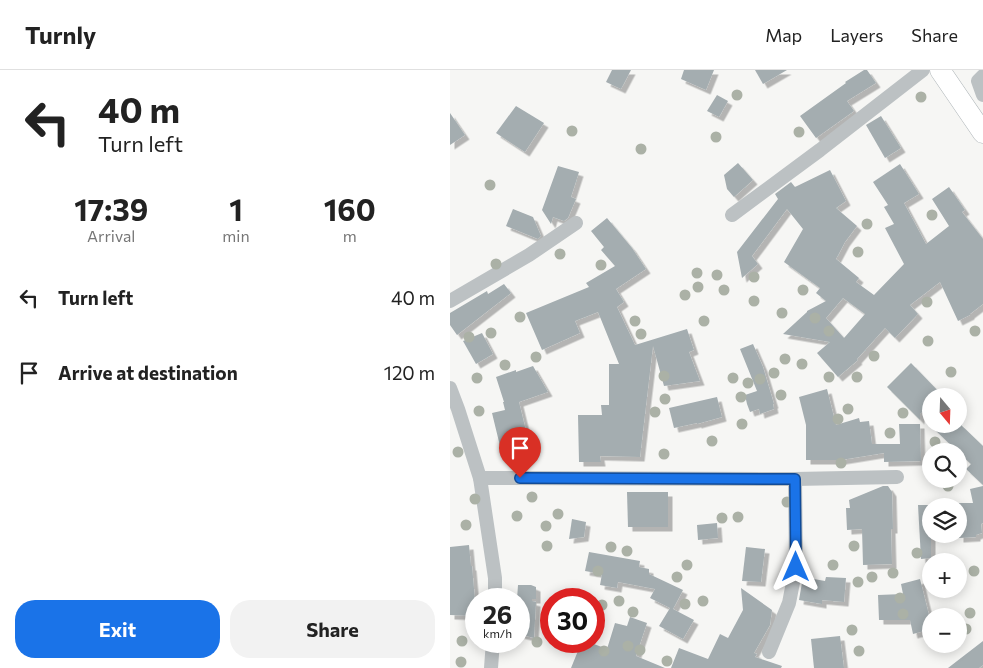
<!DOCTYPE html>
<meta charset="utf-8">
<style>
:root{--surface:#fff;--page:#f2f2f2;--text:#222;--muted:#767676;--line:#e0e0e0;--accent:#1a73e8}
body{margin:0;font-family:Commissioner,sans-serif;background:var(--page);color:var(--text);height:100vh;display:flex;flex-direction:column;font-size:19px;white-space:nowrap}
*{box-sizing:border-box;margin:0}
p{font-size:16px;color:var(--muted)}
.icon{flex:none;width:28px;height:28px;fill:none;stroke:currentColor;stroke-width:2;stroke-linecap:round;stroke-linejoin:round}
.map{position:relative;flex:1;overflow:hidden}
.sheet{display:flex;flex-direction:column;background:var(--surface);width:450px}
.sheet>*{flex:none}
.top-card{background:#fff;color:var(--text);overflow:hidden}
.needle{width:32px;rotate:161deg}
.fabs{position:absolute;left:472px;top:318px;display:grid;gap:10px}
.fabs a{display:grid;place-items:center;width:45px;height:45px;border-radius:50%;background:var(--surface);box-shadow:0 2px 12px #0003;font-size:25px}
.speed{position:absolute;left:15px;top:518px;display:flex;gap:10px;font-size:25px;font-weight:700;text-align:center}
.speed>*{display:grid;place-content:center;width:65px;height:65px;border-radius:50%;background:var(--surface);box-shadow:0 2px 12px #0003;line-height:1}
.speed small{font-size:12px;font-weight:400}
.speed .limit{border:8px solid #d22;background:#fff;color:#111}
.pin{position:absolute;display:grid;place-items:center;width:42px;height:42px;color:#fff;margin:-51px -21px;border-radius:50% 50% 50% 0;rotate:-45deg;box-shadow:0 0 5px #0007}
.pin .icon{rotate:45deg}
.me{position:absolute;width:55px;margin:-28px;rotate:0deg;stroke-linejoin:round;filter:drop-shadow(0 0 4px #0008)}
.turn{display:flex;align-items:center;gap:18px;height:105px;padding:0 15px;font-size:22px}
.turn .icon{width:65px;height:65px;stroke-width:2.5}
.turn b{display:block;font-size:35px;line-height:42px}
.eta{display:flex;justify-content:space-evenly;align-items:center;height:85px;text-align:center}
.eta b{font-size:30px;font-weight:700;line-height:35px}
.primary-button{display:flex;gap:10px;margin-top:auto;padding:10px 15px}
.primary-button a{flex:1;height:58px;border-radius:20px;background:var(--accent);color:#fff;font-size:20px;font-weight:700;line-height:58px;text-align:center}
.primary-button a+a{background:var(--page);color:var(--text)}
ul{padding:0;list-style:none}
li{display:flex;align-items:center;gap:15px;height:75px;padding:0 15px}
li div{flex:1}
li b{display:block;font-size:19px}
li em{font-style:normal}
header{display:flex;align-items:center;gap:30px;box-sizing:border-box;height:70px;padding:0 25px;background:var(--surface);border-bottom:1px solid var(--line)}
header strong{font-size:24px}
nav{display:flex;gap:28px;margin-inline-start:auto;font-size:18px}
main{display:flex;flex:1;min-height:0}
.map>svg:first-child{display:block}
.building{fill:#a4adb0;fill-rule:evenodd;filter:url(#shadow)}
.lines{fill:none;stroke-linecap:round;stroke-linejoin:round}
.secondary-casing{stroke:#aeb5b8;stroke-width:21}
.minor{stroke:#bcc1c3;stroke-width:14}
.secondary{stroke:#fff;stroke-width:20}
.tree{fill:#abb1a6}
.route-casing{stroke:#114b97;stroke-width:12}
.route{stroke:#1a73e8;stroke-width:9}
</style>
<header>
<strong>Turnly</strong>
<nav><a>Map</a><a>Layers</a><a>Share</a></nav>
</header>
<main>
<section class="sheet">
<div class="top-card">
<div class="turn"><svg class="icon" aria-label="left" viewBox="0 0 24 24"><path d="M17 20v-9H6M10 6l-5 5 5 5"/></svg><div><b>40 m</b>Turn left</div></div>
</div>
<div class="eta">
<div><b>17:39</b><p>Arrival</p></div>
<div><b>1</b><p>min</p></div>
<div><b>160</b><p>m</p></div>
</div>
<ul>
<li><svg class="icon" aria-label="left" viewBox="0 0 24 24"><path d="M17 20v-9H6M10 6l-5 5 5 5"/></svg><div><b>Turn left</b></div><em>40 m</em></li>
<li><svg class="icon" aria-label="arrive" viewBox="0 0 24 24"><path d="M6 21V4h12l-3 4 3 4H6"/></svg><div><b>Arrive at destination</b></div><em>120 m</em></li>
</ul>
<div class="primary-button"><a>Exit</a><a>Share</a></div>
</section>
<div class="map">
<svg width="533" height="598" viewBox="0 0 533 598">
<defs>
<filter id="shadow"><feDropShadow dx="4.5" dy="4.5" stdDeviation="0" flood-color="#0004"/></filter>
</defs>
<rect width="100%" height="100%" fill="#f6f6f4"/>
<g class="building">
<polygon points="162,0 181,0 171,19 156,12"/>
<polygon points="234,0 264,0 256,20 231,9"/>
<polygon points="305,0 337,0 313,14"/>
<polygon points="414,0 417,0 426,13 397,31 404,41 366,68 350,46 396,13 395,12"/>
<polygon points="267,25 278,31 269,47 257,41"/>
<polygon points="66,36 94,53 75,82 46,63"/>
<polygon points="0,43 15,65 0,75"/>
<polygon points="431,46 451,78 435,88 416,55"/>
<polygon points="288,93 303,110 284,127 277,119 274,105"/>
<path d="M450 94 469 124 454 133 476 174 499 156 482 129 499 117 515 140 512 142 533 169V234L520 244V245L508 251 490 212 460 235 468 244 445 268 435 258 407 289 408 290 388 307 367 283 380 272 333 264 357 242V241L376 231 366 223 370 218 334 192 353 159 337 139 302 186 308 194 292 208 287 182 328 129 325 124 341 112 345 117 380 100 396 131 386 138 407 156 395 172 386 189 409 208 406 212 424 225 454 194 435 158 444 154 434 137 438 135 423 112ZM393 228 415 244 394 268 376 248Z"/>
<polygon points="108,96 129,102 121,127 126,129 118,148 114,151 103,147 101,154 92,140"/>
<polygon points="63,139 83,147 91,166 88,169 56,156"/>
<polygon points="157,148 182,178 196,199 166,219 174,232 167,237 185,275 237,259 244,280 239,282 250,311 214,316 203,276 190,387 150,386 151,392 129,392 128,345 152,345 151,335 159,335 159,294 169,294 148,242 125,251 130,263 92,280 76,243 139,217 136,213 165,196 151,180 154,177 141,161"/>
<polygon points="54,214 61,223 7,265 0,255 0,243 37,221 38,224"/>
<polygon points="32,263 43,284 26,294 13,271"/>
<polygon points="303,274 313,297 324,334 323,334 324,339 310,344 309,339 300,342 297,334 295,325 307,321 290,279"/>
<polygon points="461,293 493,326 481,326 481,334 470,344 470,350 437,317"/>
<polygon points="83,296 98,322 69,332 78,369 50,376 42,343 55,340 53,332 54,332 46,307 66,300 66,302"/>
<polygon points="377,319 386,355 409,348 410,352 419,351 422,374 450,374 449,354 470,354 471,391 434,392 434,383 391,390 356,390 356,355 349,327"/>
<polygon points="267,327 272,347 247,354 247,353 224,358 219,338"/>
<polygon points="479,354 510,354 533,376 533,415 516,399 521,394 509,383 509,381 507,381"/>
<polygon points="433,416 438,416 442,422 443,459 441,459 442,494 413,495 412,459 397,460 396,438 400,438 399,430"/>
<polygon points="533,416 533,453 531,454 532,463 526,465 526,467 509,468 509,433 523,433 520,419"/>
<polygon points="177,422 218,422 218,457 178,457"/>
<polygon points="468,435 481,435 481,488 471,489"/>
<polygon points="122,449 136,452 134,467 119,469"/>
<polygon points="267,453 268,468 248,470 247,455"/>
<polygon points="19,475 21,496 22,496 25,530 26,530 26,546 0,545 0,477"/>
<polygon points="296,477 315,479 311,512 292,511"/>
<polygon points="139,482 190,491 189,497 199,499 199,504 233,520 223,539 244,550 233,569 209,556 220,538 200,528 205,519 168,512 167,518 150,515 152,504 135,501"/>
<polygon points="353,507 375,511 376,507 396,508 394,532 372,530 372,534 349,530"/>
<polygon points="470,509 481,553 481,559 463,564 460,550 429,550 428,525 453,524 451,514"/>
<polygon points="68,515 81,515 86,517 86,529 82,529 82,531 86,532 84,568 69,564 69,529 67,529"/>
<polygon points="291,518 322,540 320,555 304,583 307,584 305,587 332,596 331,598 221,598 229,578 258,589 270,564 278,568 293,540"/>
<polygon points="180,547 197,553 186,586 215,598 121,598 132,571 136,571 157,579 165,553 177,556"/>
<polygon points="390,566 394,598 364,598 361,569"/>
<polygon points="533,571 533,595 529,598 498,598"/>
</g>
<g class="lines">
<defs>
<polyline id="secondary" points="490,0 533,63"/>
</defs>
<use href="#secondary" class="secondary-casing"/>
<g class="minor">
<polyline points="533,6 528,11 533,25"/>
<polyline points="282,145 370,80 473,0"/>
<polyline points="0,231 79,185 126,153"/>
<polyline points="0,318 8,339 30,408 45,508 45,529"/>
<polyline points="30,408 345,409 447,407"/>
<polyline points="319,582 339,533 346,497 345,409"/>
<polyline points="41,598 43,571"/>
</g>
<use href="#secondary" class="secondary"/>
</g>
<g class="tree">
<circle cx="287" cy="25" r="5.5"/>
<circle cx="471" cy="27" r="5.5"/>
<circle cx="122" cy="61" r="5.5"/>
<circle cx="349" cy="62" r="5.5"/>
<circle cx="266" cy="67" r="5.5"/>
<circle cx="191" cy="79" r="5.5"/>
<circle cx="40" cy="115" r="5.5"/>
<circle cx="482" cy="145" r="5.5"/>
<circle cx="417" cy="154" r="5.5"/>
<circle cx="408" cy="182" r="5.5"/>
<circle cx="110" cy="184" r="5.5"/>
<circle cx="46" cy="194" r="5.5"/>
<circle cx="151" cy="195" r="5.5"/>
<circle cx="247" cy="203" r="5.5"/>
<circle cx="267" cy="205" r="5.5"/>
<circle cx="304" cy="207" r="5.5"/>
<circle cx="248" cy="217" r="5.5"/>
<circle cx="274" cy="220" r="5.5"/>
<circle cx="353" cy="220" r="5.5"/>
<circle cx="235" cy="225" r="5.5"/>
<circle cx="304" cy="231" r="5.5"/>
<circle cx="477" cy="232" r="5.5"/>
<circle cx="332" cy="243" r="5.5"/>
<circle cx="70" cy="247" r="5.5"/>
<circle cx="365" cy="248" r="5.5"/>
<circle cx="185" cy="251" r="5.5"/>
<circle cx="254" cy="251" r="5.5"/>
<circle cx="379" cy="261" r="5.5"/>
<circle cx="525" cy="261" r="5.5"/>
<circle cx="41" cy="263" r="5.5"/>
<circle cx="191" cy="264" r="5.5"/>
<circle cx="19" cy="267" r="5.5"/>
<circle cx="478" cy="271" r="5.5"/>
<circle cx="424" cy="286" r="5.5"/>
<circle cx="86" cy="287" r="5.5"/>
<circle cx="335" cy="289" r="5.5"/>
<circle cx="352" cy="294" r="5.5"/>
<circle cx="55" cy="295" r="5.5"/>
<circle cx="501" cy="302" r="5.5"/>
<circle cx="324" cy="303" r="5.5"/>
<circle cx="214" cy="306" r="5.5"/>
<circle cx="379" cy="307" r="5.5"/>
<circle cx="407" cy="307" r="5.5"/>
<circle cx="27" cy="308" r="5.5"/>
<circle cx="283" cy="308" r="5.5"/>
<circle cx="310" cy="309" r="5.5"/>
<circle cx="298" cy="313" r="5.5"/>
<circle cx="331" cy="325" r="5.5"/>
<circle cx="291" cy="327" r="5.5"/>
<circle cx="215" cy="329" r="5.5"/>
<circle cx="398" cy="339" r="5.5"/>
<circle cx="29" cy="341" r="5.5"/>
<circle cx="205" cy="342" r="5.5"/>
<circle cx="453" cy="343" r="5.5"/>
<circle cx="388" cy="349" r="5.5"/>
<circle cx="292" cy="354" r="5.5"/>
<circle cx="440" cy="363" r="5.5"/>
<circle cx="262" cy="371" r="5.5"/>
<circle cx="485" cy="372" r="5.5"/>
<circle cx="8" cy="382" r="5.5"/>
<circle cx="214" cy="384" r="5.5"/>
<circle cx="391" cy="393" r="5.5"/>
<circle cx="498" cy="416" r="5.5"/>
<circle cx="82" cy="427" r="5.5"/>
<circle cx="25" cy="429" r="5.5"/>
<circle cx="337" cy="432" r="5.5"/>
<circle cx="108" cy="444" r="5.5"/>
<circle cx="67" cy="446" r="5.5"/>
<circle cx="288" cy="447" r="5.5"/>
<circle cx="272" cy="448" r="5.5"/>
<circle cx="16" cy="455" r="5.5"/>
<circle cx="96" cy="456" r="5.5"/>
<circle cx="97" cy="476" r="5.5"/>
<circle cx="404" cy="476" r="5.5"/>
<circle cx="161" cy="477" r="5.5"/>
<circle cx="177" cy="481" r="5.5"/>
<circle cx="467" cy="483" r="5.5"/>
<circle cx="237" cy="495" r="5.5"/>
<circle cx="383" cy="495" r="5.5"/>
<circle cx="148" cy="501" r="5.5"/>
<circle cx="524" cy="501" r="5.5"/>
<circle cx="443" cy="503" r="5.5"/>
<circle cx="227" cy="507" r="5.5"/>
<circle cx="422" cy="507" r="5.5"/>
<circle cx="408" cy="512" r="5.5"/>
<circle cx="450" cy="528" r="5.5"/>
<circle cx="169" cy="531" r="5.5"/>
<circle cx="253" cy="531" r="5.5"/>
<circle cx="235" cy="534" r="5.5"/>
<circle cx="152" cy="535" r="5.5"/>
<circle cx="183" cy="542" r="5.5"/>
<circle cx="520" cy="543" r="5.5"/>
<circle cx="453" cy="544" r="5.5"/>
<circle cx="516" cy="559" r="5.5"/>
<circle cx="402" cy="560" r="5.5"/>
<circle cx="12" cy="571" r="5.5"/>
<circle cx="87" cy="572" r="5.5"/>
<circle cx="178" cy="576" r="5.5"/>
<circle cx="190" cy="580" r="5.5"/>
<circle cx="154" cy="581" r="5.5"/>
<circle cx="409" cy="581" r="5.5"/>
<circle cx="217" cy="591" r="5.5"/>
<circle cx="11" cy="592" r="5.5"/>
</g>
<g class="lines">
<defs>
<polyline id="route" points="70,408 345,409 346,497"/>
</defs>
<use href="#route" class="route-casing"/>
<use href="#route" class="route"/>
</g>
</svg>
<div class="fabs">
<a><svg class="needle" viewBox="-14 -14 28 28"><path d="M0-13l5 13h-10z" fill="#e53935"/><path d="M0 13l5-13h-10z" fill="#767676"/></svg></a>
<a><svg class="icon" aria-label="search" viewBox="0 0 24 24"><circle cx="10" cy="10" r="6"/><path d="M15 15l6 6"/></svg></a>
<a><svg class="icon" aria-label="layers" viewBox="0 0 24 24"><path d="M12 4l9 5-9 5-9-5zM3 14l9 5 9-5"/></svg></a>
<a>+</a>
<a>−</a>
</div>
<div class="speed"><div>26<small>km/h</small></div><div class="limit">30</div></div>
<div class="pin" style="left:70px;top:408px;background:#d93025"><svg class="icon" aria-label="arrive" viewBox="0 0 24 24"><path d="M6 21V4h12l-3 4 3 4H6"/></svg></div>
<svg class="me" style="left:346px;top:497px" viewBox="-20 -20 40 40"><path d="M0-17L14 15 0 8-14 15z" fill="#1a73e8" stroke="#fff" stroke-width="4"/></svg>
</div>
</main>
